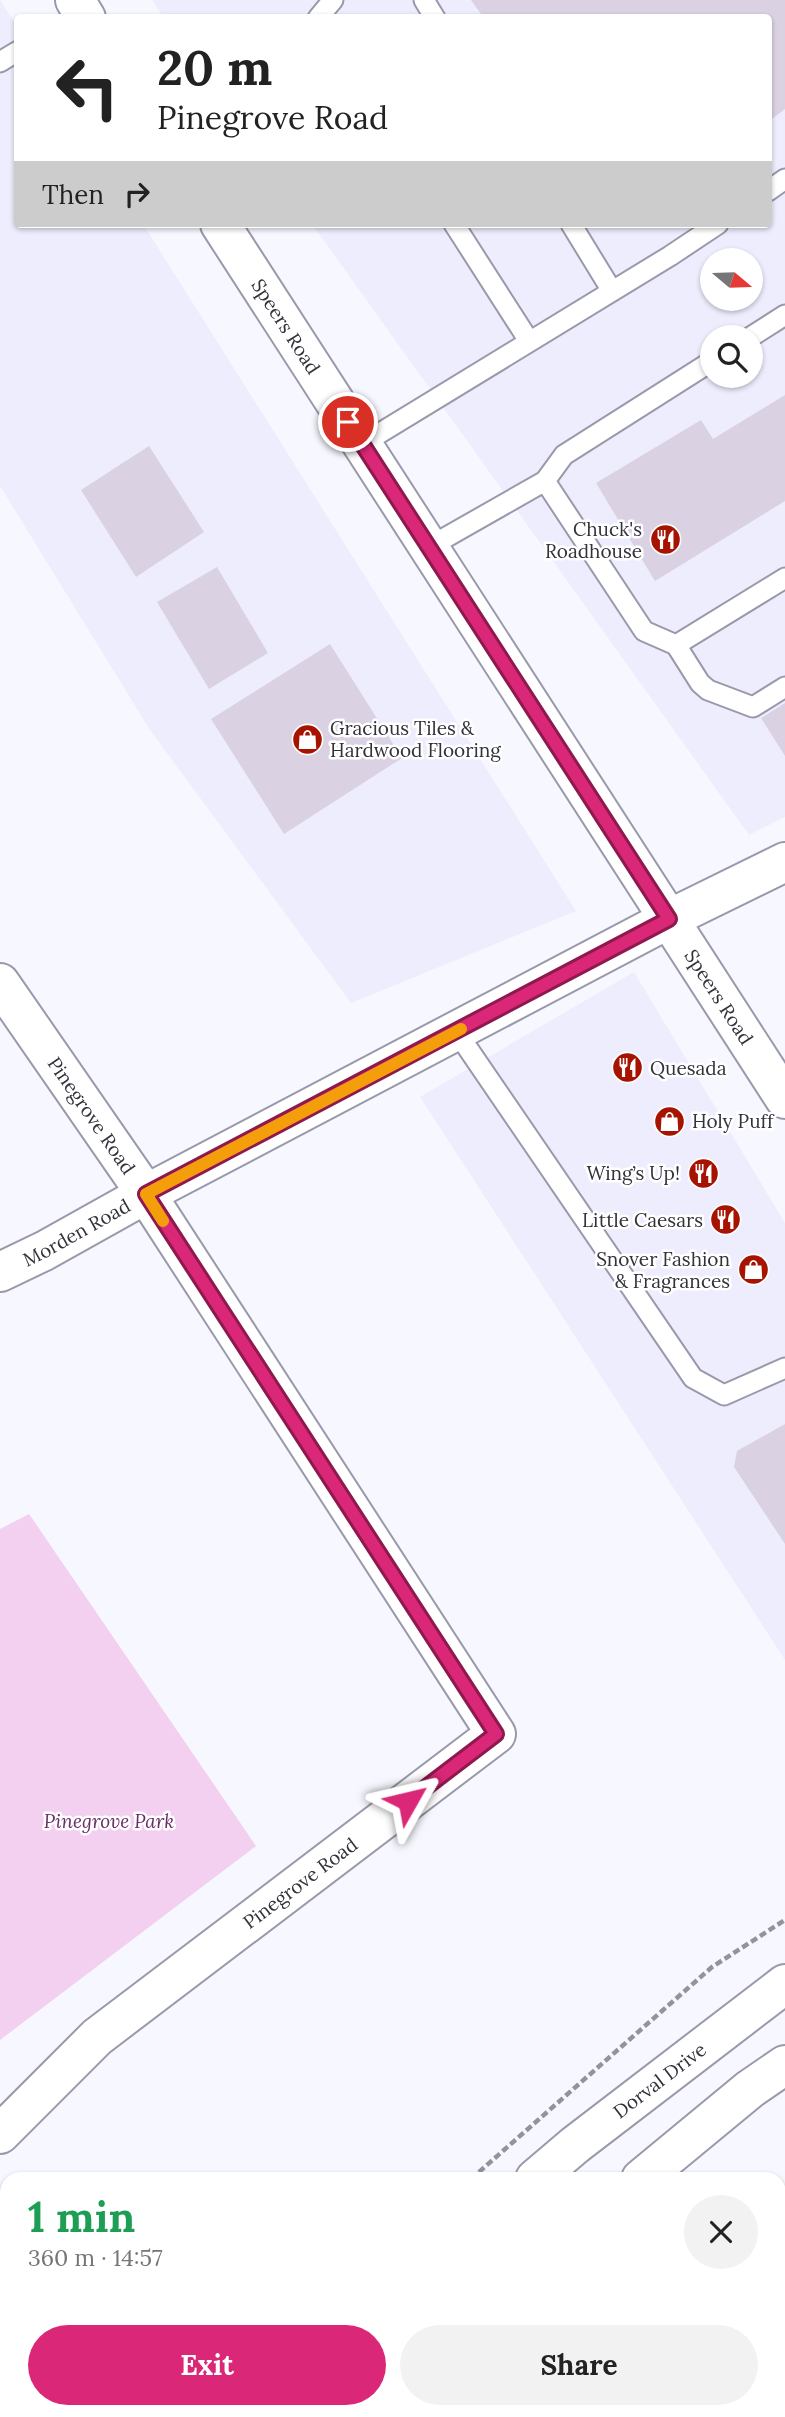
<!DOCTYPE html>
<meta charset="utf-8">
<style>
:root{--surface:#fff;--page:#f2f2f2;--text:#222;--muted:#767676;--accent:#db2777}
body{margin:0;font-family:Lora,serif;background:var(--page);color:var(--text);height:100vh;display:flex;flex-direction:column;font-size:26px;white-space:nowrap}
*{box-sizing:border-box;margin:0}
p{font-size:23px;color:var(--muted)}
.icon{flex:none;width:38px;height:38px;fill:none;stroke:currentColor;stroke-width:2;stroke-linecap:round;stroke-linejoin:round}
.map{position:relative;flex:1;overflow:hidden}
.details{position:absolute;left:0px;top:2172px;width:786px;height:247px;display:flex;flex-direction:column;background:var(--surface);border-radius:21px 21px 0 0;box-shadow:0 2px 5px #0004}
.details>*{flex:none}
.hud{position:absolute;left:14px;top:14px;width:758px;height:214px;border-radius:7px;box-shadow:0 2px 5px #0004;background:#fff;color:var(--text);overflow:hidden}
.needle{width:46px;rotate:109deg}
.tools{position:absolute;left:700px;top:248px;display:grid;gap:14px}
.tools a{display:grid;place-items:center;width:63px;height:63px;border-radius:50%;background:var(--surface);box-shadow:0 2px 5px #0004;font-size:35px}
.pin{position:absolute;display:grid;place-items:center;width:60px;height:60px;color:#fff;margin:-30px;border:4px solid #fff;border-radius:50%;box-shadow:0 2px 7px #0007}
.me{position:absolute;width:77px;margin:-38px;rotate:53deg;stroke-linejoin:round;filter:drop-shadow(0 0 5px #0008)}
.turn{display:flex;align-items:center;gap:24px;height:147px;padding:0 28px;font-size:32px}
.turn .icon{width:91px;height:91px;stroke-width:2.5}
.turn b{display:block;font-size:49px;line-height:60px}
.then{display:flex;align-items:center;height:66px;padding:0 28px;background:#0003;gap:14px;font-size:26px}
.round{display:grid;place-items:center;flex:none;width:74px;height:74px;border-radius:37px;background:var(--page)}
.headline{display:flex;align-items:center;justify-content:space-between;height:119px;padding:0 28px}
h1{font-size:42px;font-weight:700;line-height:52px;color:#1e9e55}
.button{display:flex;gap:14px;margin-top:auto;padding:14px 28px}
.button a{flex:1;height:80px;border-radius:42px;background:var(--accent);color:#fff;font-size:28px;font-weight:700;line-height:80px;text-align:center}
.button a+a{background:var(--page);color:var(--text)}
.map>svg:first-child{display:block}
.built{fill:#eeedfe;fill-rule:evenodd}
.green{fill:#f3cff0}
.building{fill:#dad1e3}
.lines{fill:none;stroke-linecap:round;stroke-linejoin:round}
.lane-casing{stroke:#9a99ab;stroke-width:23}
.street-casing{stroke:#9a99ab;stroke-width:42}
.secondary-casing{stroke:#9a99ab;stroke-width:42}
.path{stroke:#93939b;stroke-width:4.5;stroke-dasharray:7 3.5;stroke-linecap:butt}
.lane{stroke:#fff;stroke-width:19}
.street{stroke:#fff;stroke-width:38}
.secondary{stroke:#fff;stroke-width:38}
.route-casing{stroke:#8e194d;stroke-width:18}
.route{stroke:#db2777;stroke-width:12}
.slow{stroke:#f59e0b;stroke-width:12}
.labels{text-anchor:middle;stroke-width:5;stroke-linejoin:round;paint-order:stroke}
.street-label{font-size:19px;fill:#33323a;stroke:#fff}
.poi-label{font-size:19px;fill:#33323a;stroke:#fff;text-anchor:end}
.park-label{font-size:19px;font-style:italic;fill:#692c65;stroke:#fff}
</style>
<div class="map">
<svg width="785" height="2417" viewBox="0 0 785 2417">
<rect width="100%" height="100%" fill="#f7f7ff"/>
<g class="built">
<polygon points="0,0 17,26 18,224 143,224 576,911 351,1003 150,730 0,486"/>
<path d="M152 0H785V817L749 835 312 224H768V18H164ZM712 261H751V299H712ZM712 338H751V376H712Z"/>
<polygon points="634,972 785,1223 785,1660 420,1097"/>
</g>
<polygon class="green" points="29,1514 256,1846 0,2040 0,1529"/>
<g class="building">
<polygon points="471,0 785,0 785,109 768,122 768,18 484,18"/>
<polygon points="785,395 785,501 655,581 596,483 701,420 713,439"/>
<polygon points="149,446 204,532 136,577 81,490"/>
<polygon points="217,567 268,653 209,689 157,602"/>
<polygon points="330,644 402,758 284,834 211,719"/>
<polygon points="785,703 785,756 761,718"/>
<polygon points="785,1424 785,1544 734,1467 737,1451"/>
</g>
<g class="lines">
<defs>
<g id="lane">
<polyline points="424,0 435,18"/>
<polyline points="318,18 333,0"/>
<polyline points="0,62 18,51"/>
<polyline points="768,191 785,179"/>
<polyline points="454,224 529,341"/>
<polyline points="571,224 612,291"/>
<polyline points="749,338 785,315"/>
<polyline points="362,444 670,256 718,224"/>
<polyline points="545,481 644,631 676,645 785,578"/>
<polyline points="429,547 545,481 564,455 712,361"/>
<polyline points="676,645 700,683 708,690 753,707 785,687"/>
<polyline points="456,1031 693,1378 724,1395 785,1368"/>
</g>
<g id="street">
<polyline points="669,919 785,862"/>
<path id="s1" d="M0 983 146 1194 496 1734 97 2037 0 2134"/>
</g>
<g id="secondary">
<polyline points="75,0 86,18"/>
<path id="s2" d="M220 224 785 1099"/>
<path id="s3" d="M0 1272 44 1251 146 1194 669 919"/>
<path id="s4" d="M535 2179 575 2145 785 1984"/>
<polyline points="641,2179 750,2089 785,2065"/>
<polyline points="280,2417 286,2412"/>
<polyline points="380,2417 385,2412"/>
</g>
</defs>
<use href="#lane" class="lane-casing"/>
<use href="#street" class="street-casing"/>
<use href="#secondary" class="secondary-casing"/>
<g class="path">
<polyline points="471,2179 712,1967 785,1920"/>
<polyline points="470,2412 472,2417"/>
<polyline points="201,2417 207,2412"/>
</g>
<use href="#lane" class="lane"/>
<use href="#street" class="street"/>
<use href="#secondary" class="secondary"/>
</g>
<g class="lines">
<defs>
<polyline id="route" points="348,422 669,919 146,1194 496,1734 408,1801"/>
</defs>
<use href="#route" class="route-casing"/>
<use href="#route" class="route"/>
<polyline class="slow" points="163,1221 146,1194 461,1029"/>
</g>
<defs>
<symbol id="restaurant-disc" viewBox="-11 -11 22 22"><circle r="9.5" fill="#a61300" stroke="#fff"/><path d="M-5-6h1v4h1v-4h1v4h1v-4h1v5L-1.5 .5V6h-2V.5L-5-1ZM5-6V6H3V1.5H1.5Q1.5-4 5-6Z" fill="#fff"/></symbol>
<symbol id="shop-disc" viewBox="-11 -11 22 22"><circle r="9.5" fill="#a61300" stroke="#fff"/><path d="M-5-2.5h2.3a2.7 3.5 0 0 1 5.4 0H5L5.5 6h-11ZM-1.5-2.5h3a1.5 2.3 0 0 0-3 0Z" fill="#fff"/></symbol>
</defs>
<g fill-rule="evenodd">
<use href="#restaurant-disc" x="648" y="522" width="35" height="35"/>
<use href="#shop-disc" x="290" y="722" width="35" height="35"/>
<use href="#restaurant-disc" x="610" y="1050" width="35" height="35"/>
<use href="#shop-disc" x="652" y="1104" width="35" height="35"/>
<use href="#restaurant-disc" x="686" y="1156" width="35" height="35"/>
<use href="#restaurant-disc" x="708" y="1202" width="35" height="35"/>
<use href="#shop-disc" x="736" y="1252" width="35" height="35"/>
</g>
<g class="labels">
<g class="street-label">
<text dy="7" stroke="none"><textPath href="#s2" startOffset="122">Speers Road</textPath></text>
<text dy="7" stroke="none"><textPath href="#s2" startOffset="920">Speers Road</textPath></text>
<text dy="7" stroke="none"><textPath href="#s1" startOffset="161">Pinegrove Road</textPath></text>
<text dy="7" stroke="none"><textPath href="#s3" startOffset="86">Morden Road</textPath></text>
<text transform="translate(300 1883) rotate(-37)" y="7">Pinegrove Road</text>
<text dy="7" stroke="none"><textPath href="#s4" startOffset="159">Dorval Drive</textPath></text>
</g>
<g class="poi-label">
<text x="642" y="536">Chuck's<tspan x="642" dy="22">Roadhouse</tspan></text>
<text x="330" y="735" text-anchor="start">Gracious Tiles &amp;<tspan x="330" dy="22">Hardwood Flooring</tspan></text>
<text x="650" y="1075" text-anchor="start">Quesada</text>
<text x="692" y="1128" text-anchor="start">Holy Puff</text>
<text x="680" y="1180">Wing’s Up!</text>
<text x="703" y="1227">Little Caesars</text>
<text x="730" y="1266">Snover Fashion<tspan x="730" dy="22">&amp; Fragrances</tspan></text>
</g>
<g class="park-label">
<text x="109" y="1828">Pinegrove Park</text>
</g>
</g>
</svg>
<div class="tools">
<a><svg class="needle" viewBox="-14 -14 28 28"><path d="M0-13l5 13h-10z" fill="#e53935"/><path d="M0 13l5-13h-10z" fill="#767676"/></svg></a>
<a><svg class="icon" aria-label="search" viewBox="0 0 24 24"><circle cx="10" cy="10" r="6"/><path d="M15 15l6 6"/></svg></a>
</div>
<div class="pin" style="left:348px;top:422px;background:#d93025"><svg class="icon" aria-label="arrive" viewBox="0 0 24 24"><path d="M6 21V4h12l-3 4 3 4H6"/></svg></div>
<svg class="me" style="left:408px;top:1801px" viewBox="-20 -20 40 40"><path d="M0-17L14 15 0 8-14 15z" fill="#db2777" stroke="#fff" stroke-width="4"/></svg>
<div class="hud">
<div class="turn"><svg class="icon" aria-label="left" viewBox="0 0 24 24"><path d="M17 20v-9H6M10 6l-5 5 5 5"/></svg><div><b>20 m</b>Pinegrove Road</div></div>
<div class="then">Then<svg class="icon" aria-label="right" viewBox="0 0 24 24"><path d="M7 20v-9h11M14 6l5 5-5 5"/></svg></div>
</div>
<section class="details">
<div class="headline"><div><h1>1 min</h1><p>360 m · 14:57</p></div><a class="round"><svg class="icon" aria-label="close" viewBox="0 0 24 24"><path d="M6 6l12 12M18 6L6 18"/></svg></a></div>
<div class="button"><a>Exit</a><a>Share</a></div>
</section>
</div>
